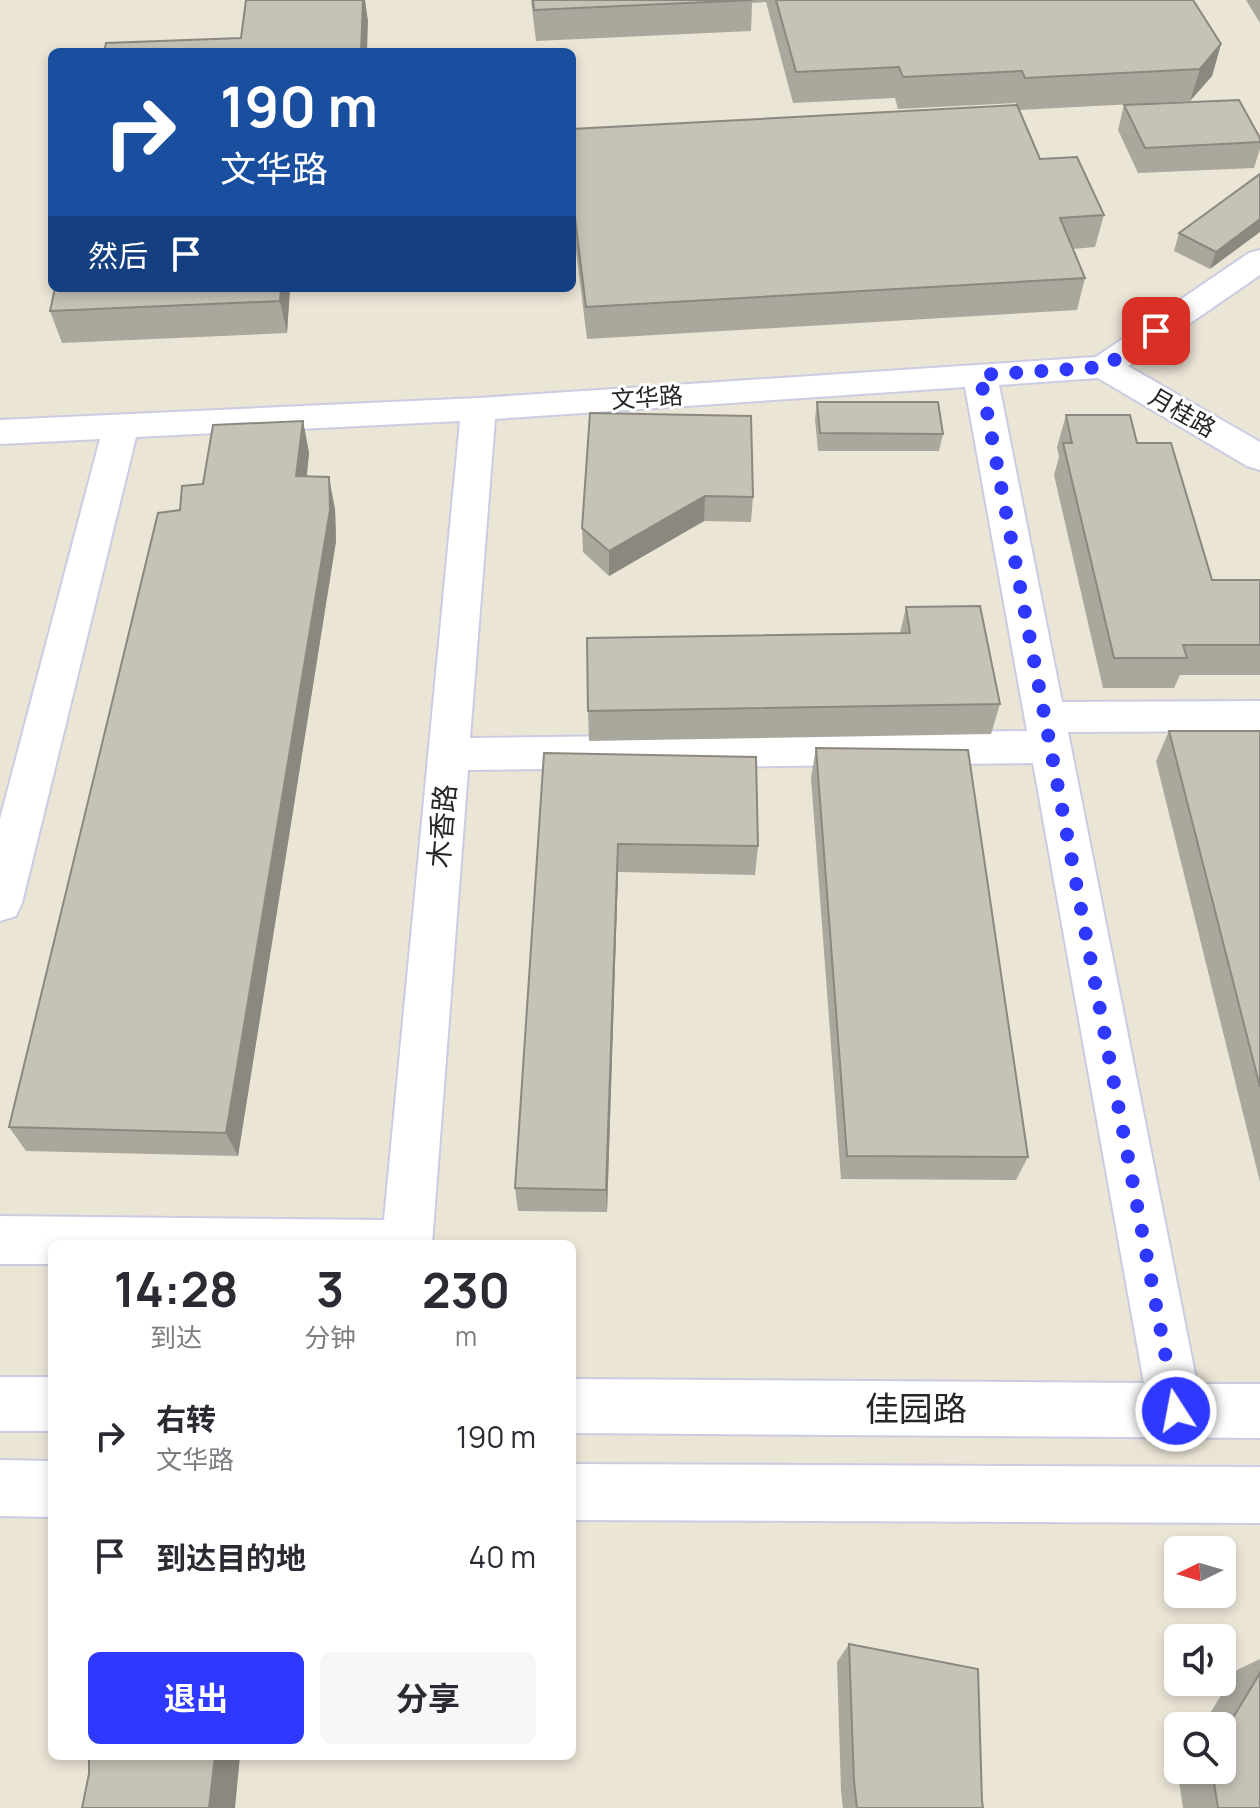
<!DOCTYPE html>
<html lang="zh">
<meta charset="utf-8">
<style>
:root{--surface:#fff;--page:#f7f7f7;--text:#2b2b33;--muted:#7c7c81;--accent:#2f38ff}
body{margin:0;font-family:Manrope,"Noto Sans SC",sans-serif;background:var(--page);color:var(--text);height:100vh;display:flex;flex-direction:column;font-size:30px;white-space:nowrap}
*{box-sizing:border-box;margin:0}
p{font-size:26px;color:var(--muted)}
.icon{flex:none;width:44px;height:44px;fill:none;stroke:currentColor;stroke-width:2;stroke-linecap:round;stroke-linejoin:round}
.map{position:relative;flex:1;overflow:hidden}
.sheet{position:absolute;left:48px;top:1240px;width:528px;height:520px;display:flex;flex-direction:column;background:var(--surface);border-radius:12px;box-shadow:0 4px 12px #0003}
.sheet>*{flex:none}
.guide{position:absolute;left:48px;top:48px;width:528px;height:244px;border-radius:12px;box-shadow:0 4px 12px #0003;background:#1a4fa0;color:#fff;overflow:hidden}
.needle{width:52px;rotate:265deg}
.controls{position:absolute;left:1164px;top:1536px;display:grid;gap:16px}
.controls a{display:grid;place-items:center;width:72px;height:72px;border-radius:12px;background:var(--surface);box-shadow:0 4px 12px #0003;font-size:40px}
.pin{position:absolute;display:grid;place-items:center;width:68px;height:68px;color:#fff;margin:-34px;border-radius:16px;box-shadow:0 4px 12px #0006}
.me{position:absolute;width:88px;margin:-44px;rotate:349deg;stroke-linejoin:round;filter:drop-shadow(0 0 6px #0008)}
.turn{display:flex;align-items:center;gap:28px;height:168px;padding:0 40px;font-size:36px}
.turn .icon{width:104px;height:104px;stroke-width:2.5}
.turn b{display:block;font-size:56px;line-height:68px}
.then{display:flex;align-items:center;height:76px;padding:0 40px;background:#0003;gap:16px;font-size:30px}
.eta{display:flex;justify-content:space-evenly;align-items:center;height:136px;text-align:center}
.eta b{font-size:48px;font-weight:700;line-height:56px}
.primary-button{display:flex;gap:16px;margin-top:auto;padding:16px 40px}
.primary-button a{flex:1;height:92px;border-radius:12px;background:var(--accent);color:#fff;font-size:32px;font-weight:700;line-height:92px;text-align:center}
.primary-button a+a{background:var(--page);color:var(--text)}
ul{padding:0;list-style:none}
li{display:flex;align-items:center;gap:24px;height:120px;padding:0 40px}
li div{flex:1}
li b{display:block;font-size:30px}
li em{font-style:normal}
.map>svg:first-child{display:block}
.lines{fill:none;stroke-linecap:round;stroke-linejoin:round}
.minor-casing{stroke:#cbcce2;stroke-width:4}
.minor{fill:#fff;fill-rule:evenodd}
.wall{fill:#aaa79d}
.shaded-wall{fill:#8b887f}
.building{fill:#c6c2b6;stroke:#8b887f;stroke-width:2}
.route{stroke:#2f38ff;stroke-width:14;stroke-dasharray:0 25.2}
.labels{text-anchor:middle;stroke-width:6;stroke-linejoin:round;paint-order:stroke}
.far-street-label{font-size:24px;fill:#262626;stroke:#fff}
.street-label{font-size:28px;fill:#262626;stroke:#fff}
.near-street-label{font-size:34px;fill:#262626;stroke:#fff}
</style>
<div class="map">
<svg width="1260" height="1808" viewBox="0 0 1260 1808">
<rect width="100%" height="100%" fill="#ebe5d6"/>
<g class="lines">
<defs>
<g id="minor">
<path d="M1260 250V275L1128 366 1260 442V470L1247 466 1098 378 999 385 1062 702 1260 701V731L1068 732 1197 1384H1260V1438L572 1433V1379L1144 1383 1033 763 468 770 432 1244H52V1264H0V1216L384 1220 460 421 136 437 22 903 16 916 0 921V819L100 439 0 444V420L478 398 1096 357 1249 253ZM965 387 1027 731 470 738 495 419Z"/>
<rect x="0" y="1377" width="52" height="54"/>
<polygon points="0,1460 52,1461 52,1517 0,1516"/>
<polygon points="572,1464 1260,1467 1260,1523 572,1520"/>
</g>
</defs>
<use href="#minor" class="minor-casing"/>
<use href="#minor" class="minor"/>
</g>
<g class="wall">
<polygon points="531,0 1193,0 1221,44 1212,76 1190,101 1019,110 1040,159 1104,215 1095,247 1073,249 1085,278 1077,310 587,339 572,218 572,129 1017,105 1016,103 898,109 895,98 793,103 766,2 752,3 751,31 536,41"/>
<polygon points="1246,0 1260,0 1260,23"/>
<polygon points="1124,105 1260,138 1260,149 1254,168 1138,173 1118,130"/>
<polygon points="1260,174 1210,269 1174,251 1179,233"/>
<polygon points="55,288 290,288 287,333 62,343 50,311"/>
<polygon points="817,402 943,434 939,451 818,451 815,419"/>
<polygon points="1066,415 1137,443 1212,580 1260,580 1260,675 1180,675 1174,688 1103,688 1054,475 1059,457 1057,447"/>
<polygon points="751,416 753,497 751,522 704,521 609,576 583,552 582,528"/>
<polygon points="303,421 309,453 307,476 335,509 336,541 238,1156 26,1151 9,1127 203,484"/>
<polygon points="906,607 1000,704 991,734 589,741 588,711 900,633"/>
<polygon points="1169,731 1260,731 1260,1182 1156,761"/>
<polygon points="816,748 1028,1157 1016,1180 841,1179 811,778"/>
<polygon points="544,753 758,846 755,875 618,872 607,1212 518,1211 515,1188"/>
<polygon points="849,1644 982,1801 983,1808 843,1808 841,1791 837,1662"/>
<polygon points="1260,1659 1260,1808 1183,1808 1177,1768 1178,1765 1178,1770 1222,1770 1222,1726 1202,1726 1237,1670"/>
</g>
<g class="shaded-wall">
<polygon points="363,0 365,0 368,21 367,52 361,52"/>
<polygon points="1221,44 1212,76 1190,101 1200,69"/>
<polygon points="1260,219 1260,232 1210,269 1216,252"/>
<polygon points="281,288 290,288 287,333 280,301"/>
<polygon points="303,421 309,453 303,508 296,476"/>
<polygon points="329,477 335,509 336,541 238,1156 226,1133"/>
<polygon points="705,496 704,521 609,576 609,551"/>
<polygon points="618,844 618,872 607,1212 606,1190"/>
<polygon points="215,1756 240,1756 235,1808 209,1808"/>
</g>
<g class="building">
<polygon points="246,0 363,0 361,52 104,52 106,43 241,38"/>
<polygon points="533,0 753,0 534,10"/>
<polygon points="776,0 1193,0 1221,44 1200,69 1025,78 1022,71 903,77 899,67 796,72"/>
<polygon points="1239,100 1260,138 1260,142 1145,148 1124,105"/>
<polygon points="1017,105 1040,159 1077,157 1104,215 1060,218 1085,278 586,307 572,194 572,129"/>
<polygon points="1260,174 1260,219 1216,252 1179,233"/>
<polygon points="55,288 281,288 280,301 50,311"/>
<polygon points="817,402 938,402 943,434 820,433"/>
<polygon points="590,413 751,416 753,497 705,496 609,551 582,528"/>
<polygon points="1066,415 1130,415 1137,443 1171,443 1212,580 1260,580 1260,645 1183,645 1187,658 1114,658 1063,443 1072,443"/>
<polygon points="303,421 296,476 329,477 330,510 226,1133 9,1127 158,513 180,510 182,486 203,484 213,425"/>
<polygon points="980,606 1000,704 588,711 587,638 910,633 906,607"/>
<polygon points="1169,731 1260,731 1260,1087"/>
<polygon points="816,748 968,750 1028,1157 847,1156"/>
<polygon points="544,753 756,757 758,846 618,844 606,1190 515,1188"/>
<polygon points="849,1644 978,1669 982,1801 983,1808 857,1808 854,1781"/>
<polygon points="1260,1673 1260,1808 1218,1808 1212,1770 1222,1770 1222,1736"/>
<polygon points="89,1756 215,1756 209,1808 82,1808 89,1774"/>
</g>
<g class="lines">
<polyline class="route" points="1156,331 1104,367 980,375 1176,1411"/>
</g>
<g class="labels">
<g class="far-street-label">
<text transform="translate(647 398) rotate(-4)" y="8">文华路</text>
<text transform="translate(1182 413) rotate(30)" y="8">月桂路</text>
</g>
<g class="street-label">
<text transform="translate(442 826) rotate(-85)" y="10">木香路</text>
</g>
<g class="near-street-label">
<text x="916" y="1421">佳园路</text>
</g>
</g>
</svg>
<div class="controls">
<a><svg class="needle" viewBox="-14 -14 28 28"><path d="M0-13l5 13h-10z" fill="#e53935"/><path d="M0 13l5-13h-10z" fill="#7c7c81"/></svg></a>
<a><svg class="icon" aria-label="sound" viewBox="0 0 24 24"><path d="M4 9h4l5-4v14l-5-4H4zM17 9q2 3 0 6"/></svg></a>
<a><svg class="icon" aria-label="search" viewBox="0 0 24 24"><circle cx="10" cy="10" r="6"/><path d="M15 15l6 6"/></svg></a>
</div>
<div class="pin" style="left:1156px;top:331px;background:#d93025"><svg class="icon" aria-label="arrive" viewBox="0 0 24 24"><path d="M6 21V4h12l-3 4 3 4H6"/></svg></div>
<svg class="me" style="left:1176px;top:1411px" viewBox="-20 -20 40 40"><circle r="17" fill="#2f38ff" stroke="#fff" stroke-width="3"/><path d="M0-11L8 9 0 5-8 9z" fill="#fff"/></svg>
<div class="guide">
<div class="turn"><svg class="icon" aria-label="right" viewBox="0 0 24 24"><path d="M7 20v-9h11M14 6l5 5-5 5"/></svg><div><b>190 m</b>文华路</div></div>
<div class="then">然后<svg class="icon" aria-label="arrive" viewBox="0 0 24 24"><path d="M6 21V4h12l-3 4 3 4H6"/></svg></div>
</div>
<section class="sheet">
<div class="eta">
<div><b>14:28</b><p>到达</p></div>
<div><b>3</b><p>分钟</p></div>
<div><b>230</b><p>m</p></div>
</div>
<ul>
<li><svg class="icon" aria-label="right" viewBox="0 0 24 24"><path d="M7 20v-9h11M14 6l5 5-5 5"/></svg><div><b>右转</b><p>文华路</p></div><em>190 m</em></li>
<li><svg class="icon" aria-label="arrive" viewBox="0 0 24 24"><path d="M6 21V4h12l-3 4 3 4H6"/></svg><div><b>到达目的地</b></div><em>40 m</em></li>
</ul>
<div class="primary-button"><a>退出</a><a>分享</a></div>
</section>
</div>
